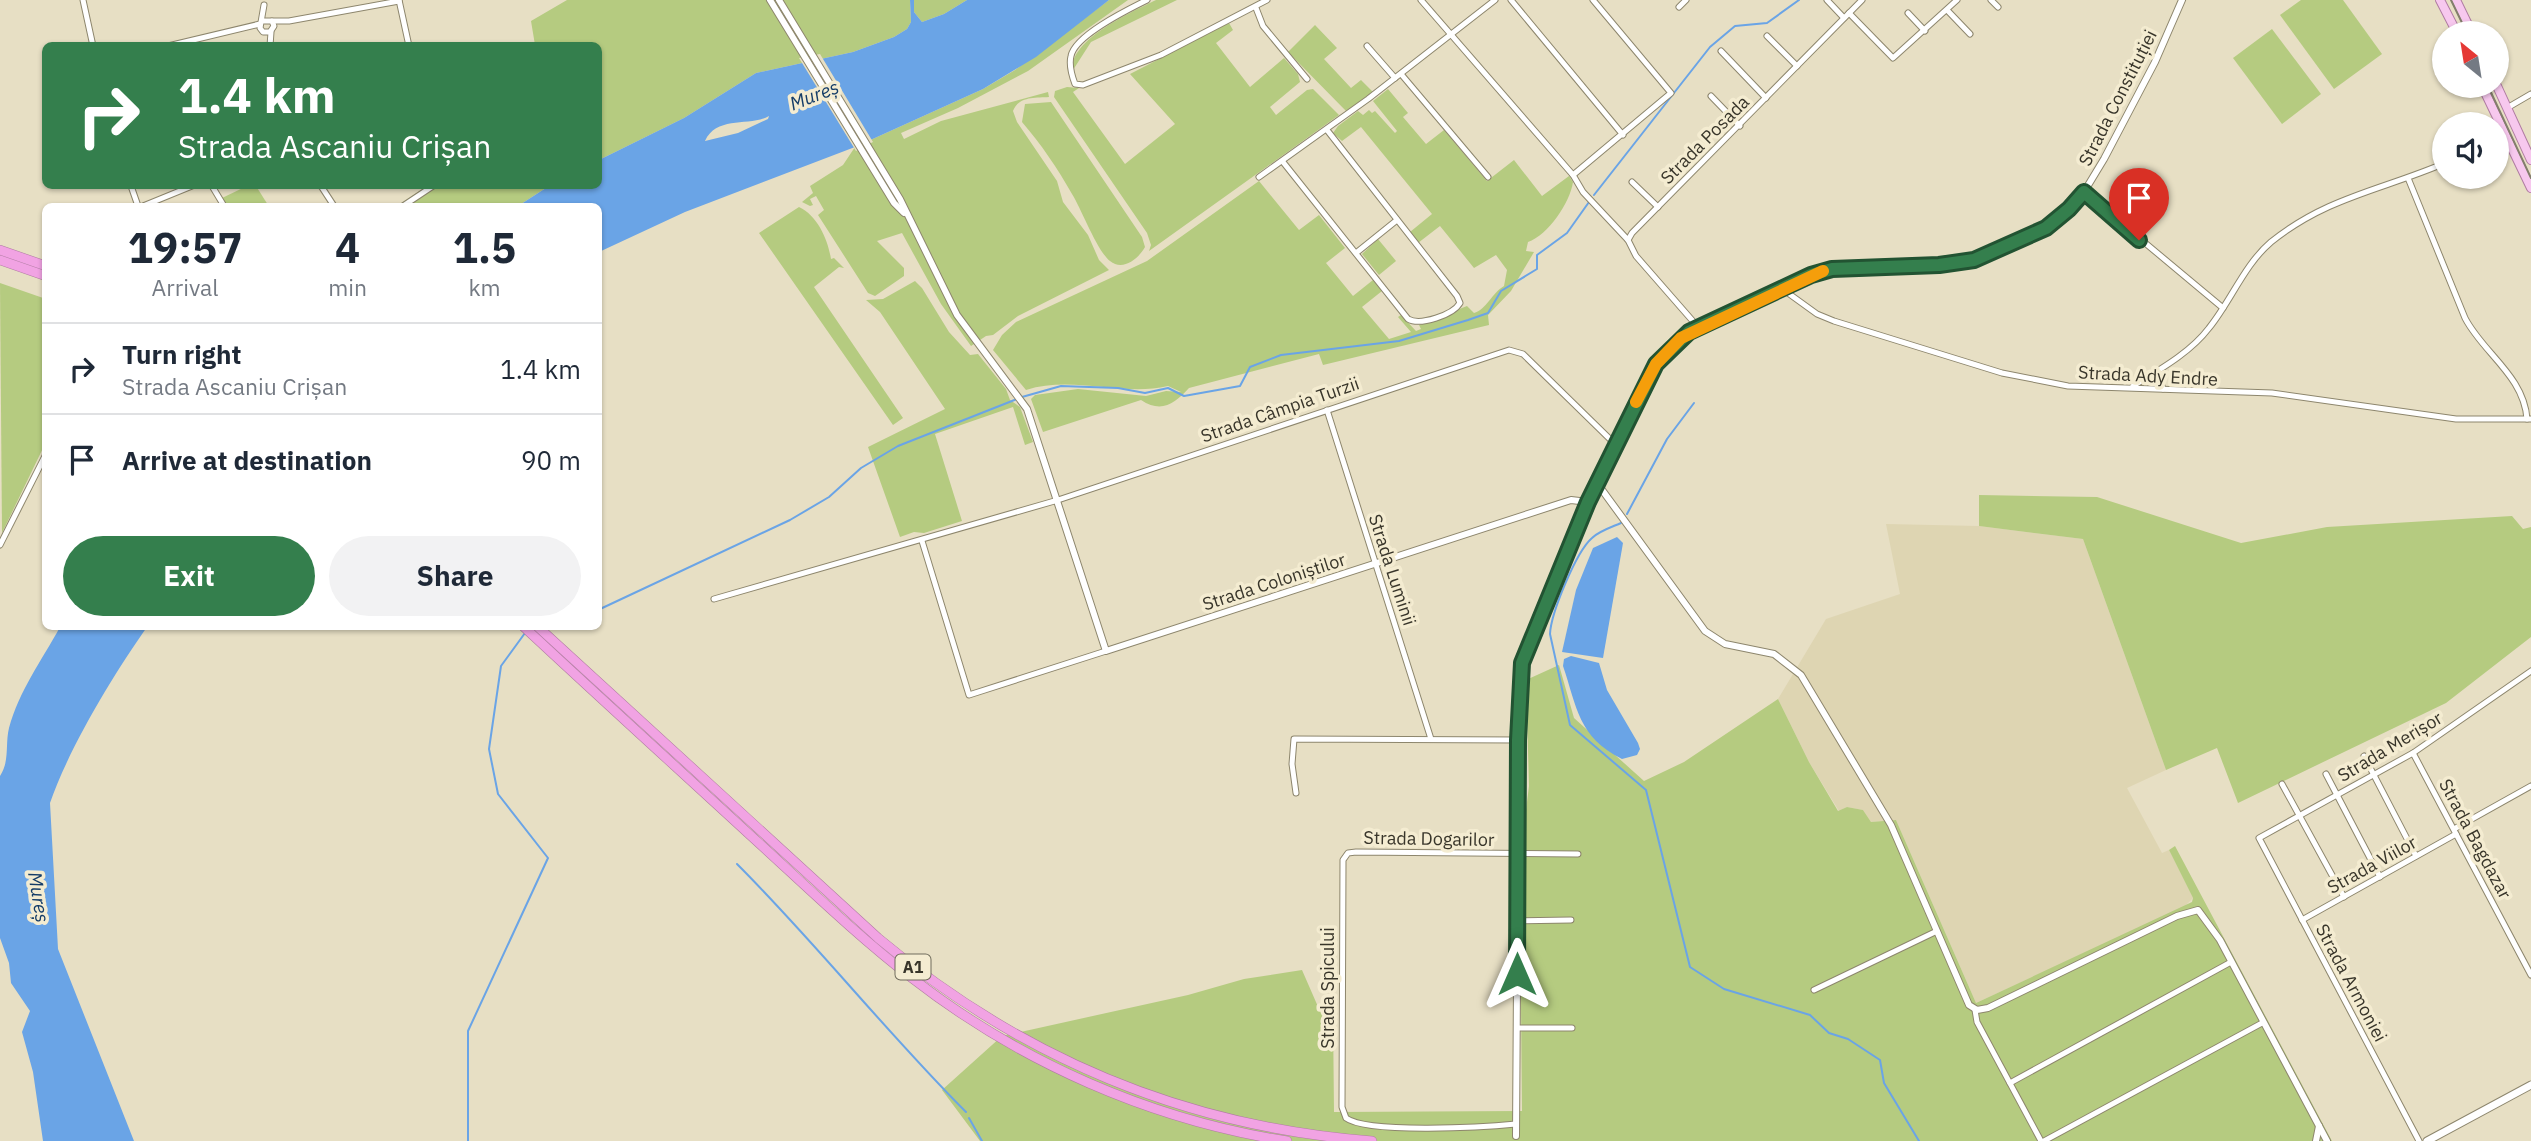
<!DOCTYPE html>
<meta charset="utf-8">
<style>
:root{--surface:#fff;--page:#f2f2f3;--text:#1f2937;--muted:#747a83;--line:#e0e1e3;--accent:#347f4d}
body{margin:0;font-family:"IBM Plex Sans",sans-serif;background:var(--page);color:var(--text);height:100vh;display:flex;flex-direction:column;font-size:26px;white-space:nowrap}
*{box-sizing:border-box;margin:0}
p{font-size:23px;color:var(--muted)}
.icon{flex:none;width:38px;height:38px;fill:none;stroke:currentColor;stroke-width:2;stroke-linecap:round;stroke-linejoin:round}
.map{position:relative;flex:1;overflow:hidden}
.panel{position:absolute;left:42px;top:203px;width:560px;height:427px;display:flex;flex-direction:column;background:var(--surface);border-radius:10px;box-shadow:0 2px 5px #0004}
.panel>*{flex:none}
.top-card{position:absolute;left:42px;top:42px;width:560px;height:147px;border-radius:10px;box-shadow:0 2px 5px #0004;background:#347f4d;color:#fff;overflow:hidden}
.needle{width:46px;rotate:330deg}
.buttons{position:absolute;left:2432px;top:21px;display:grid;gap:14px}
.buttons a{display:grid;place-items:center;width:77px;height:77px;border-radius:50%;background:var(--surface);box-shadow:0 2px 5px #0004;font-size:35px}
.pin{position:absolute;display:grid;place-items:center;width:60px;height:60px;color:#fff;margin:-72px -30px;border-radius:50% 50% 50% 0;rotate:-45deg;box-shadow:0 0 7px #0007}
.pin .icon{rotate:45deg}
.me{position:absolute;width:77px;margin:-38px;rotate:0deg;stroke-linejoin:round;filter:drop-shadow(0 0 5px #0008)}
.turn{display:flex;align-items:center;gap:24px;height:147px;padding:0 21px;font-size:32px}
.turn .icon{width:91px;height:91px;stroke-width:2.5}
.turn b{display:block;font-size:49px;line-height:60px}
.eta{display:flex;justify-content:space-evenly;align-items:center;height:119px;text-align:center}
.eta b{font-size:42px;font-weight:800;line-height:49px}
.action{display:flex;gap:14px;margin-top:auto;padding:14px 21px}
.action a{flex:1;height:80px;border-radius:42px;background:var(--accent);color:#fff;font-size:28px;font-weight:800;line-height:80px;text-align:center}
.action a+a{background:var(--page);color:var(--text)}
ul{padding:0;list-style:none}
li{display:flex;align-items:center;gap:21px;height:91px;padding:0 21px;border-top:2px solid var(--line)}
li div{flex:1}
li b{display:block;font-size:26px}
li em{font-style:normal}
.map>svg:first-child{display:block}
.built{fill:#ded5b2}
.green{fill:#b5cb80}
.water{fill:#6aa4e6;fill-rule:evenodd}
.pier{fill:#e7dfc4}
.lines{fill:none;stroke-linecap:round;stroke-linejoin:round}
.stream{stroke:#6aa4e6;stroke-width:2}
.minor-casing{stroke:#8d866d;stroke-width:7}
.tertiary-casing{stroke:#8d866d;stroke-width:8}
.secondary-casing{stroke:#8d866d;stroke-width:9}
.primary-casing{stroke:#b07ca2;stroke-width:10}
.motorway-casing{stroke:#b07ca2;stroke-width:10}
.minor{stroke:#fff;stroke-width:5}
.tertiary{stroke:#fff;stroke-width:6}
.secondary{stroke:#fff;stroke-width:7}
.primary{stroke:#f7c8ee;stroke-width:8}
.motorway{stroke:#f1a3e3;stroke-width:9}
.tram{stroke:#837e6c;stroke-width:2}
.route-casing{stroke:#225332;stroke-width:18}
.route{stroke:#347f4d;stroke-width:12}
.slow{stroke:#f59e0b;stroke-width:12}
.labels{text-anchor:middle;stroke-width:7;stroke-linejoin:round;paint-order:stroke}
.shield{fill:#f4ecd1;stroke:#706c5c;stroke-width:2}
.shield-label{font-size:16px;font-weight:bold;fill:#38352a}
.street-label{font-size:18px;fill:#38352a;stroke:#f4ecd1}
.water-label{font-size:19px;font-style:italic;fill:#153d68;stroke:#f4ecd1}
</style>
<div class="map">
<svg width="2531" height="1141" viewBox="0 0 2531 1141">
<rect width="100%" height="100%" fill="#e7dfc4"/>
<polygon class="built" points="1886,524 1979,526 2083,539 2166,770 2127,788 2162,853 2169,850 2193,898 2184,907 1976,1003 1896,820 1871,822 1863,810 1847,807 1839,811 1809,762 1778,699 1826,619 1900,594"/>
<g class="green">
<polygon points="567,0 910,0 911,22 907,29 894,37 853,52 756,73 684,118 599,160 598,46 535,45 531,21"/>
<polygon points="914,0 967,0 944,14 922,22 914,12"/>
<path d="M1109 0H1128L1028 71 958 108 901 133 904 139 941 121 1048 92 1049 97C1035 98 1019 96 1013 111L1017 122 1057 181 1063 202 1088 235 1099 260 1109 270 1018 316 993 335 986 336 971 346 941 304 902 233 877 241 904 268V276L875 296 868 293 818 215 824 210 816 196 810 199 813 205 810 206 802 202 813 193 810 186 843 165 855 147 983 89 1015 70Z"/>
<path d="M1156 0H1177L1091 42 1073 70C1068 40 1134 11 1156 0Z"/>
<polygon points="2301,0 2343,0 2382,54 2334,89 2280,15"/>
<polygon points="1229,23 1233,30 1216,43 1250,87 1284,58 1298,74 1300,82 1270,107 1276,115 1307,90 1313,89 1339,115 1149,251 1151,245 1147,233 1054,97 1055,91 1067,87 1079,88 1073,92 1125,164 1175,124 1130,74"/>
<polygon points="1315,25 1337,48 1324,59 1351,88 1361,80 1373,92 1346,111 1288,52"/>
<polygon points="2272,29 2321,94 2282,124 2233,58"/>
<path d="M1388 89 1408 113 1403 117 1426 144 1444 130 1487 181 1514 160 1542 196 1569 176 1573 182C1570 203 1548 235 1528 242L1526 251 1534 252 1511 291 1488 315 1489 325 1323 365 1319 354 1189 388C1175 403 1162 414 1141 400L1043 432 1031 399 1035 395 1078 389 1146 396 1166 391 1181 392 1168 386C1122 397 1073 375 1026 390L993 350 1002 335 1016 322 1147 261 1259 181 1299 230 1319 215 1345 248 1326 263 1353 296 1373 280 1382 291 1362 307 1389 339 1411 332 1398 317 1401 315 1416 331 1421 329 1419 325 1467 306 1474 313C1486 310 1492 293 1504 286L1507 270 1496 255 1474 268 1440 226 1418 243 1410 232 1432 214 1361 127 1342 141 1333 133 1338 126 1358 111 1363 115 1369 110 1372 113 1375 111 1395 133 1397 131 1373 101Z"/>
<path d="M1051 102 1142 237 1145 247C1139 258 1123 272 1110 261 1097 251 1082 210 1072 194 1058 169 1041 144 1022 122L1025 104Z"/>
<polygon points="247,186 256,186 268,205 226,206 222,198"/>
<polygon points="427,186 549,186 518,206 397,206"/>
<path d="M799 207C818 216 828 240 831 259L834 258 844 268 839 267 814 287 903 418 893 425 759 233Z"/>
<polygon points="1378,239 1396,261 1379,275 1362,254"/>
<polygon points="915,281 922,288 949,332 970,355 978,354 1006,389 1010,400 1020,407 1033,442 1025,445 1013,407 935,434 962,521 924,533 914,532 900,537 868,447 945,409 880,312 866,300 883,299"/>
<polygon points="0,283 46,299 45,444 2,533"/>
<polygon points="1979,495 2097,497 2241,543 2327,527 2512,516 2523,529 2531,527 2531,637 2446,703 2238,803 2217,748 2166,770 2083,539 1979,526"/>
<polygon points="1559,665 1574,718 1644,781 1684,762 1778,699 1809,762 1838,811 1847,807 1863,810 1871,822 1896,820 1976,1003 2192,902 2193,898 2169,850 2175,846 2332,1141 980,1141 942,1090 1002,1036 1188,995 1244,979 1302,970 1319,1009 1333,1013 1334,1112 1522,1111 1520,903 1522,842 1529,786 1526,680"/>
</g>
<g class="water">
<path d="M910 0H914V12L922 22 944 14 967 0H1109L1036 57 983 89 855 147 685 212 599 252 598 206H518L549 186H598L599 160 684 118 756 73 853 52 894 37 907 29 911 22ZM769 116 768 119 738 133 705 141C717 115 750 127 769 116Z"/>
<polygon points="1617,537 1623,543 1603,658 1562,652 1576,590 1593,548"/>
<path d="M60 627H147C113 675 69 748 50 803L58 949 134 1141H43L33 1072 22 1032 30 1011 11 983 9 963 0 938V776C10 761 5 744 9 728 19 691 42 660 60 627Z"/>
<path d="M1571 656 1599 663 1607 690 1638 743 1640 749 1637 755 1622 759C1578 737 1577 707 1563 666L1564 659Z"/>
</g>
<polygon class="pier" points="820,54 873,142 856,151 799,58"/>
<g class="lines">
<g class="stream">
<polyline points="1594,195 1710,47 1735,26 1767,23 1799,0"/>
<polyline points="1022,397 1061,386 1118,388 1145,393 1168,388 1184,396 1240,386 1250,367 1281,355 1399,341 1468,320 1488,313 1501,291 1537,269 1537,255 1567,233 1589,202"/>
<polyline points="1627,514 1667,439 1694,403"/>
<path d="M1621 523C1612 527 1599 531 1592 538 1576 552 1551 613 1550 634L1570 725 1646 790 1690 967 1724 989 1810 1015 1829 1033 1848 1039 1880 1060 1884 1083 1919 1141"/>
<polyline points="598,610 790,520 829,497 861,468 898,446 1017,399"/>
<path d="M737 864C816 943 886 1032 966 1112"/>
<polyline points="969,1118 982,1141"/>
<polyline points="468,1141 468,1031 548,858 498,794 489,749 501,666 525,633"/>
</g>
<defs>
<g id="minor">
<polyline points="83,0 93,46"/>
<polyline points="399,0 409,46"/>
<path d="M1147 0C1129 9 1075 35 1071 56 1069 64 1072 76 1075 84L1083 85 1161 55 1267 0"/>
<polyline points="1421,0 1573,175 1583,192 1628,240 1636,256 1698,327"/>
<polyline points="1511,0 1623,135"/>
<polyline points="1827,0 1844,18"/>
<polyline points="1991,0 1998,7"/>
<polyline points="1679,7 1686,0"/>
<polyline points="1256,8 1263,26 1307,79"/>
<polyline points="1947,10 1970,34"/>
<polyline points="1849,13 1893,58 1957,0"/>
<polyline points="1908,13 1925,31"/>
<polyline points="262,21 272,21 274,26 270,32 263,32 260,28 264,5"/>
<polyline points="272,21 289,21 399,1"/>
<polyline points="1767,36 1797,66"/>
<polyline points="168,46 260,24"/>
<polyline points="270,46 271,32"/>
<polyline points="1367,46 1395,78"/>
<polyline points="1721,51 1766,98"/>
<polyline points="1401,74 1488,177"/>
<polyline points="1711,96 1740,126"/>
<polyline points="2507,108 2531,94"/>
<path d="M1283 162 1408 319C1420 326 1453 315 1460 303L1457 296 1327 130"/>
<polyline points="1573,175 1671,93 1593,0"/>
<polyline points="1259,177 1368,99 1495,0"/>
<path d="M2408 178 2465 318C2483 353 2524 376 2527 419"/>
<polyline points="1632,182 1658,207"/>
<polyline points="131,186 138,206"/>
<polyline points="212,186 224,206"/>
<polyline points="321,186 334,206"/>
<polyline points="2084,192 2223,308"/>
<polyline points="143,206 192,186"/>
<polyline points="403,206 433,186"/>
<polyline points="1628,240 1632,233 1862,0"/>
<polyline points="1356,253 1397,220"/>
<polyline points="1781,288 1817,314 1834,321 2002,373 2068,386 2272,393 2456,419 2531,419"/>
<polyline points="2157,371 2163,389"/>
<path d="M2133 386C2159 370 2190 353 2209 328 2231 301 2244 265 2271 242 2327 197 2382 190 2445 163"/>
<polyline points="1327,410 1431,739"/>
<polyline points="922,541 969,695 1106,651"/>
<polyline points="0,545 46,454"/>
<polyline points="714,599 1058,500 1509,350 1523,354 1616,445"/>
<polyline points="2413,753 2531,975"/>
<polyline points="2364,756 2416,856"/>
<polyline points="2326,774 2380,877"/>
<polyline points="2282,784 2344,897"/>
<polyline points="1296,793 1292,764 1294,739 1518,740"/>
<polyline points="2454,829 2531,786"/>
<polyline points="2302,920 2456,834"/>
<polyline points="1517,921 1571,920"/>
<polyline points="1814,990 1937,931"/>
<polyline points="1975,1010 1977,1022 2041,1141"/>
<polyline points="1517,1028 1572,1028"/>
<polyline points="2010,1083 2231,962"/>
<path d="M1516 1124C1487 1127 1367 1134 1346 1118L1342 1107 1343 860 1348 853 1356 852 1578 854"/>
<polyline points="2044,1141 2262,1023"/>
<polyline points="2419,1141 2259,838 2413,753 2531,671"/>
</g>
<g id="tertiary">
<polyline points="770,0 894,203 904,213"/>
<polyline points="779,0 900,199 957,315 1027,409 1106,651 1571,500 1588,502"/>
<polyline points="1597,483 1705,631 1725,644 1774,654 1801,675 1891,825 1969,1005 1977,1010 1988,1008 2177,916 2198,910 2220,940 2327,1141"/>
<polyline points="1516,1136 1519,679 1528,646 1588,502 1656,364 1689,332 1811,275 1832,269 1965,262 1996,253 2055,222 2084,192 2104,159 2155,62 2182,0"/>
<polyline points="2316,1141 2319,1126"/>
</g>
<polyline id="secondary" points="2427,1141 2531,1085"/>
<g id="primary">
<polyline points="2440,0 2457,33"/>
<polyline points="2456,0 2472,33"/>
<polyline points="2482,86 2531,188"/>
<polyline points="2497,86 2531,160"/>
</g>
<g id="motorway">
<polyline points="0,250 46,266"/>
<polyline points="0,260 46,276"/>
<path d="M523 626C598 696 674 765 749 834 803 883 855 934 912 978 1020 1062 1151 1120 1287 1141"/>
<path d="M537 626 878 938C1020 1057 1186 1127 1372 1141"/>
</g>
</defs>
<use href="#minor" class="minor-casing"/>
<use href="#tertiary" class="tertiary-casing"/>
<use href="#secondary" class="secondary-casing"/>
<use href="#primary" class="primary-casing"/>
<use href="#motorway" class="motorway-casing"/>
<use href="#minor" class="minor"/>
<use href="#tertiary" class="tertiary"/>
<use href="#secondary" class="secondary"/>
<use href="#primary" class="primary"/>
<use href="#motorway" class="motorway"/>
<g class="tram">
<polyline points="2451,0 2467,33"/>
<polyline points="2488,86 2531,178"/>
</g>
</g>
<g class="lines">
<defs>
<polyline id="route" points="1517,974 1518,740 1522,663 1588,502 1656,364 1689,332 1811,275 1832,269 1939,265 1974,260 2046,228 2069,209 2084,192 2139,240"/>
</defs>
<use href="#route" class="route-casing"/>
<use href="#route" class="route"/>
<polyline class="slow" points="1636,402 1656,364 1681,338 1823,271"/>
</g>
<g class="labels">
<rect class="shield" x="895.5" y="954.5" width="35" height="25" rx="5"/>
<g class="shield-label">
<text x="913" y="973">A1</text>
</g>
<g class="street-label">
<text transform="translate(2118 98) rotate(-63)" y="6">Strada Constituției</text>
<text transform="translate(1705 140) rotate(-45)" y="6">Strada Posada</text>
<text transform="translate(2148 376) rotate(3)" y="6">Strada Ady Endre</text>
<text transform="translate(1280 410) rotate(-19)" y="6">Strada Câmpia Turzii</text>
<text transform="translate(1392 570) rotate(72)" y="6">Strada Luminii</text>
<text transform="translate(1274 582) rotate(-18)" y="6">Strada Coloniștilor</text>
<text transform="translate(2390 747) rotate(-31)" y="6">Strada Merișor</text>
<text transform="translate(1429 839) rotate(1)" y="6">Strada Dogarilor</text>
<text transform="translate(2475 839) rotate(62)" y="6">Strada Bagdazar</text>
<text transform="translate(2372 865) rotate(-29)" y="6">Strada Viilor</text>
<text transform="translate(2351 983) rotate(62)" y="6">Strada Armoniei</text>
<text transform="translate(1328 988) rotate(-90)" y="6">Strada Spicului</text>
</g>
<g class="water-label">
<text transform="translate(814 95) rotate(-21)" y="7">Mureș</text>
<text transform="translate(39 897) rotate(81)" y="7">Mureș</text>
</g>
</g>
</svg>
<div class="buttons">
<a><svg class="needle" viewBox="-14 -14 28 28"><path d="M0-13l5 13h-10z" fill="#e53935"/><path d="M0 13l5-13h-10z" fill="#747a83"/></svg></a>
<a><svg class="icon" aria-label="sound" viewBox="0 0 24 24"><path d="M4 9h4l5-4v14l-5-4H4zM17 9q2 3 0 6"/></svg></a>
</div>
<div class="pin" style="left:2139px;top:240px;background:#d93025"><svg class="icon" aria-label="arrive" viewBox="0 0 24 24"><path d="M6 21V4h12l-3 4 3 4H6"/></svg></div>
<svg class="me" style="left:1517px;top:974px" viewBox="-20 -20 40 40"><path d="M0-17L14 15 0 8-14 15z" fill="#347f4d" stroke="#fff" stroke-width="4"/></svg>
<div class="top-card">
<div class="turn"><svg class="icon" aria-label="right" viewBox="0 0 24 24"><path d="M7 20v-9h11M14 6l5 5-5 5"/></svg><div><b>1.4 km</b>Strada Ascaniu Crișan</div></div>
</div>
<section class="panel">
<div class="eta">
<div><b>19:57</b><p>Arrival</p></div>
<div><b>4</b><p>min</p></div>
<div><b>1.5</b><p>km</p></div>
</div>
<ul>
<li><svg class="icon" aria-label="right" viewBox="0 0 24 24"><path d="M7 20v-9h11M14 6l5 5-5 5"/></svg><div><b>Turn right</b><p>Strada Ascaniu Crișan</p></div><em>1.4 km</em></li>
<li><svg class="icon" aria-label="arrive" viewBox="0 0 24 24"><path d="M6 21V4h12l-3 4 3 4H6"/></svg><div><b>Arrive at destination</b></div><em>90 m</em></li>
</ul>
<div class="action"><a>Exit</a><a>Share</a></div>
</section>
</div>
